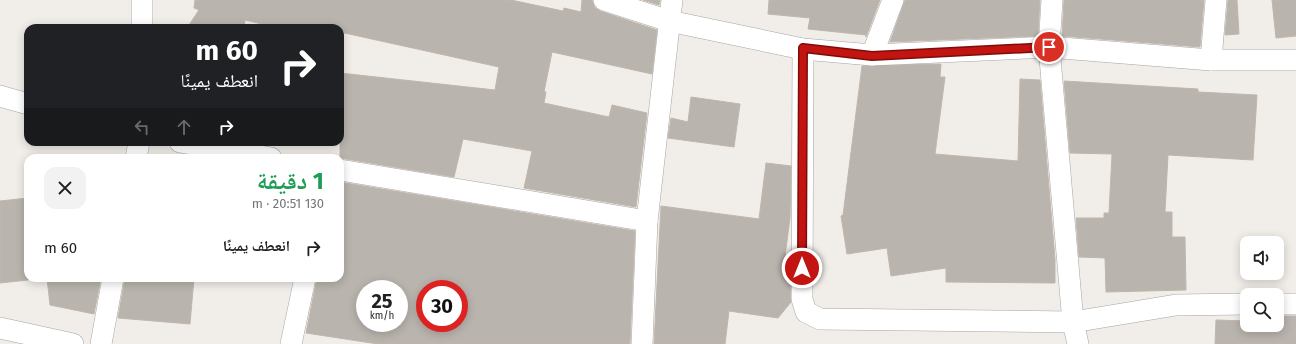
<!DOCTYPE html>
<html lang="ar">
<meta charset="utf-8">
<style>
:root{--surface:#fff;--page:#f2f2f2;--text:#202124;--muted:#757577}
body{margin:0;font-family:"Fira Sans","Noto Naskh Arabic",sans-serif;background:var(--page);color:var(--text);direction:rtl;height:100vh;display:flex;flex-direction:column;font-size:15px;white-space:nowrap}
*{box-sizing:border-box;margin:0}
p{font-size:13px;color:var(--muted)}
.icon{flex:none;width:22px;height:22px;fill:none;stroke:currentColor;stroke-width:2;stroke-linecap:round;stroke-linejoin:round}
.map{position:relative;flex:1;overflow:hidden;direction:ltr}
.panel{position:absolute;left:24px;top:154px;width:320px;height:128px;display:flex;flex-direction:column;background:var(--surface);border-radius:12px;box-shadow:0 2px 10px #0003;direction:rtl}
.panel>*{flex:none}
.hud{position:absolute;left:24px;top:24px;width:320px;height:122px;border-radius:12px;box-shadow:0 2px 10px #0003;direction:rtl;background:#202124;color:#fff;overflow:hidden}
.fabs{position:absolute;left:1240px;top:236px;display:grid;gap:8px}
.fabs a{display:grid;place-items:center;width:44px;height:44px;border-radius:8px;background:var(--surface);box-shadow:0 2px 10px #0003;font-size:20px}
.speed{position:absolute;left:356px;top:280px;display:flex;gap:8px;font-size:20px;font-weight:700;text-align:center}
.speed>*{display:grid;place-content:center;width:52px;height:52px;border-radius:50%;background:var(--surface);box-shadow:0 2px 10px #0003;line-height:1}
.speed small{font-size:10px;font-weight:400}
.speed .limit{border:6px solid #d22;background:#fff;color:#111}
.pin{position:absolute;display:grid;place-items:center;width:34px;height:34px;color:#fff;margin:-17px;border:2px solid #fff;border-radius:50%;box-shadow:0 1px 4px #0007}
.me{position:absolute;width:44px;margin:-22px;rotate:0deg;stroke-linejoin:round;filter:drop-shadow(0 0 3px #0008)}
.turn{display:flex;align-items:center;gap:14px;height:84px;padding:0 20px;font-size:18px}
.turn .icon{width:52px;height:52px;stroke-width:2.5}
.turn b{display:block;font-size:28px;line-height:34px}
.lanes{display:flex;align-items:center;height:38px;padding:0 20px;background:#0003;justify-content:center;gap:20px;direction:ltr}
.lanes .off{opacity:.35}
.round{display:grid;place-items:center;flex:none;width:42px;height:42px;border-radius:12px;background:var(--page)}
.head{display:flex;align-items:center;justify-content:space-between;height:68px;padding:0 20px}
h1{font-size:24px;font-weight:700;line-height:30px;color:#1e9e55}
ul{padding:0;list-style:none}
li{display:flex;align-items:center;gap:12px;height:52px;padding:0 20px}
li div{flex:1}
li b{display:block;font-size:15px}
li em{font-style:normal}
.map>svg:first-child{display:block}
.building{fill:#bab4ae;stroke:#c1b6ac;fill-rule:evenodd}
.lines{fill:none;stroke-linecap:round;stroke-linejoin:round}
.street-casing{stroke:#a5a5a5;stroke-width:22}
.street{stroke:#fff;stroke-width:21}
.route-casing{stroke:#7e0d0a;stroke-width:10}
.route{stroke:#c21410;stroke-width:7}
</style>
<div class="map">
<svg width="1296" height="344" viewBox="0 0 1296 344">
<rect width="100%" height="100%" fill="#f1eee9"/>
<g class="building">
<polygon points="195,0 511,0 563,11 564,8 581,12 582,0 592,0 595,8 600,11 657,30 652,74 552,52 544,92 546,92 544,103 609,117 612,105 647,113 636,207 524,188 532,151 463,139 454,177 340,158 340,73 495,90 499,67 340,32 340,28 279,28 245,20 244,28 187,28 199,10 194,8"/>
<polygon points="643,0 660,0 659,5"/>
<polygon points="769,0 880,0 866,37 866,35 808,29 810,18 768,14"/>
<polygon points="905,0 1040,0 1038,36 890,42"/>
<polygon points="1064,0 1204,0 1200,47 1062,36"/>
<polygon points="1228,0 1237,0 1239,34 1225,35"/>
<polygon points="1272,0 1296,0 1296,36 1276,38"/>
<polygon points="941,64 940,77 945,77 935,154 1018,161 1020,79 1040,80 1055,259 1055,283 946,282 946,268 891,276 887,248 847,254 841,216 843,215 862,66"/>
<polygon points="1064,81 1198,89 1198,92 1257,95 1253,160 1168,155 1165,212 1172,212 1172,237 1185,237 1186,290 1106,292 1105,258 1079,257 1076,218 1104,218 1104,213 1109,213 1112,154 1070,153"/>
<polygon points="691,97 740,104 734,147 668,138 671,118 688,122"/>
<polygon points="766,163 791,166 790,218 783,272 790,278 791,302 778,318 729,311 725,344 654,344 661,206 759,219"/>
<path d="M340 182 635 231 630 344H378L306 333 317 278H340ZM365 289H399V323H365ZM425 289H459V323H425Z"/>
<polygon points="28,198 28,280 0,283 0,201"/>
<polygon points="47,278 101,278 94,314 50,305"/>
<polygon points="125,278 194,278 190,324 118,318"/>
<polygon points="1277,316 1296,316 1296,344 1215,344 1216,320 1247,321 1247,325 1277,325"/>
</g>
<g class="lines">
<defs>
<g id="street">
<polyline points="604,0 669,21 803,49 872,55 1049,47 1211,60 1296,60"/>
<polyline points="1052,0 1049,47 1073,322 1078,344"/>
<polyline points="142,28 142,0"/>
<polyline points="803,49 802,299 806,312 820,319 1073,322 1176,305 1247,304"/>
<polyline points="872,55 893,0"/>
<polyline points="1211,60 1216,0"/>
<polyline points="0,96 28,104"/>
<polyline points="180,142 271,158"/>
<polyline points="136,158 139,142"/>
<polyline points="340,170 647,221"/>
<polyline points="1277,304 1296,304"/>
<polyline points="0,328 73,344"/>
<polyline points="101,344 113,278"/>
<polyline points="291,344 305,278"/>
<polyline points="642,344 647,221 672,0"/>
</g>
</defs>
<use href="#street" class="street-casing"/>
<use href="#street" class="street"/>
</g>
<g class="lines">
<defs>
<polyline id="route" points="802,268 803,48 872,56 1049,47"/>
</defs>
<use href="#route" class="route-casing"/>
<use href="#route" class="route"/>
</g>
</svg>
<div class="fabs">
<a><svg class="icon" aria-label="sound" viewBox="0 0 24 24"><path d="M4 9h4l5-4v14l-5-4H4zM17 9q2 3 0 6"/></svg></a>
<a><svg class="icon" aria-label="search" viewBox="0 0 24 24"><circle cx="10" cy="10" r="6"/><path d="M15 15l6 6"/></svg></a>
</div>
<div class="speed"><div>25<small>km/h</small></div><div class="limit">30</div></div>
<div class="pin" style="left:1049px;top:47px;background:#d93025"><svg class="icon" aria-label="arrive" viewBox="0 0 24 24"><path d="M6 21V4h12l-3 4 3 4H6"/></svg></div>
<svg class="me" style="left:802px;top:268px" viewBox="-20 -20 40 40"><circle r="17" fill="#c21410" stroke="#fff" stroke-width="3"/><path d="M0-11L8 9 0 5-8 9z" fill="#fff"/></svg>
<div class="hud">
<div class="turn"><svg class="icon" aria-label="right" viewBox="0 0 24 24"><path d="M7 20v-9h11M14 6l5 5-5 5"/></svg><div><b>60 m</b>انعطف يمينًا</div></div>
<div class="lanes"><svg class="icon off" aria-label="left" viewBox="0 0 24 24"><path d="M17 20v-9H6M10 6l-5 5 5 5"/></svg><svg class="icon off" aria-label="ahead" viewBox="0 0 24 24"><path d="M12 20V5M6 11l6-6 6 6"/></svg><svg class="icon" aria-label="right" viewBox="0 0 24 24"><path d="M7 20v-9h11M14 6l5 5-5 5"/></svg></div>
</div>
<section class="panel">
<div class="head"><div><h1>1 دقيقة</h1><p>130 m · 20:51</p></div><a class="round"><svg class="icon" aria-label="close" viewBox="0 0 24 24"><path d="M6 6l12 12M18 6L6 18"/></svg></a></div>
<ul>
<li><svg class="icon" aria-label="right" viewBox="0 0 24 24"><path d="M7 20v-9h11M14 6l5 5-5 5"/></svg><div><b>انعطف يمينًا</b></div><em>60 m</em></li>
</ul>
</section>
</div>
